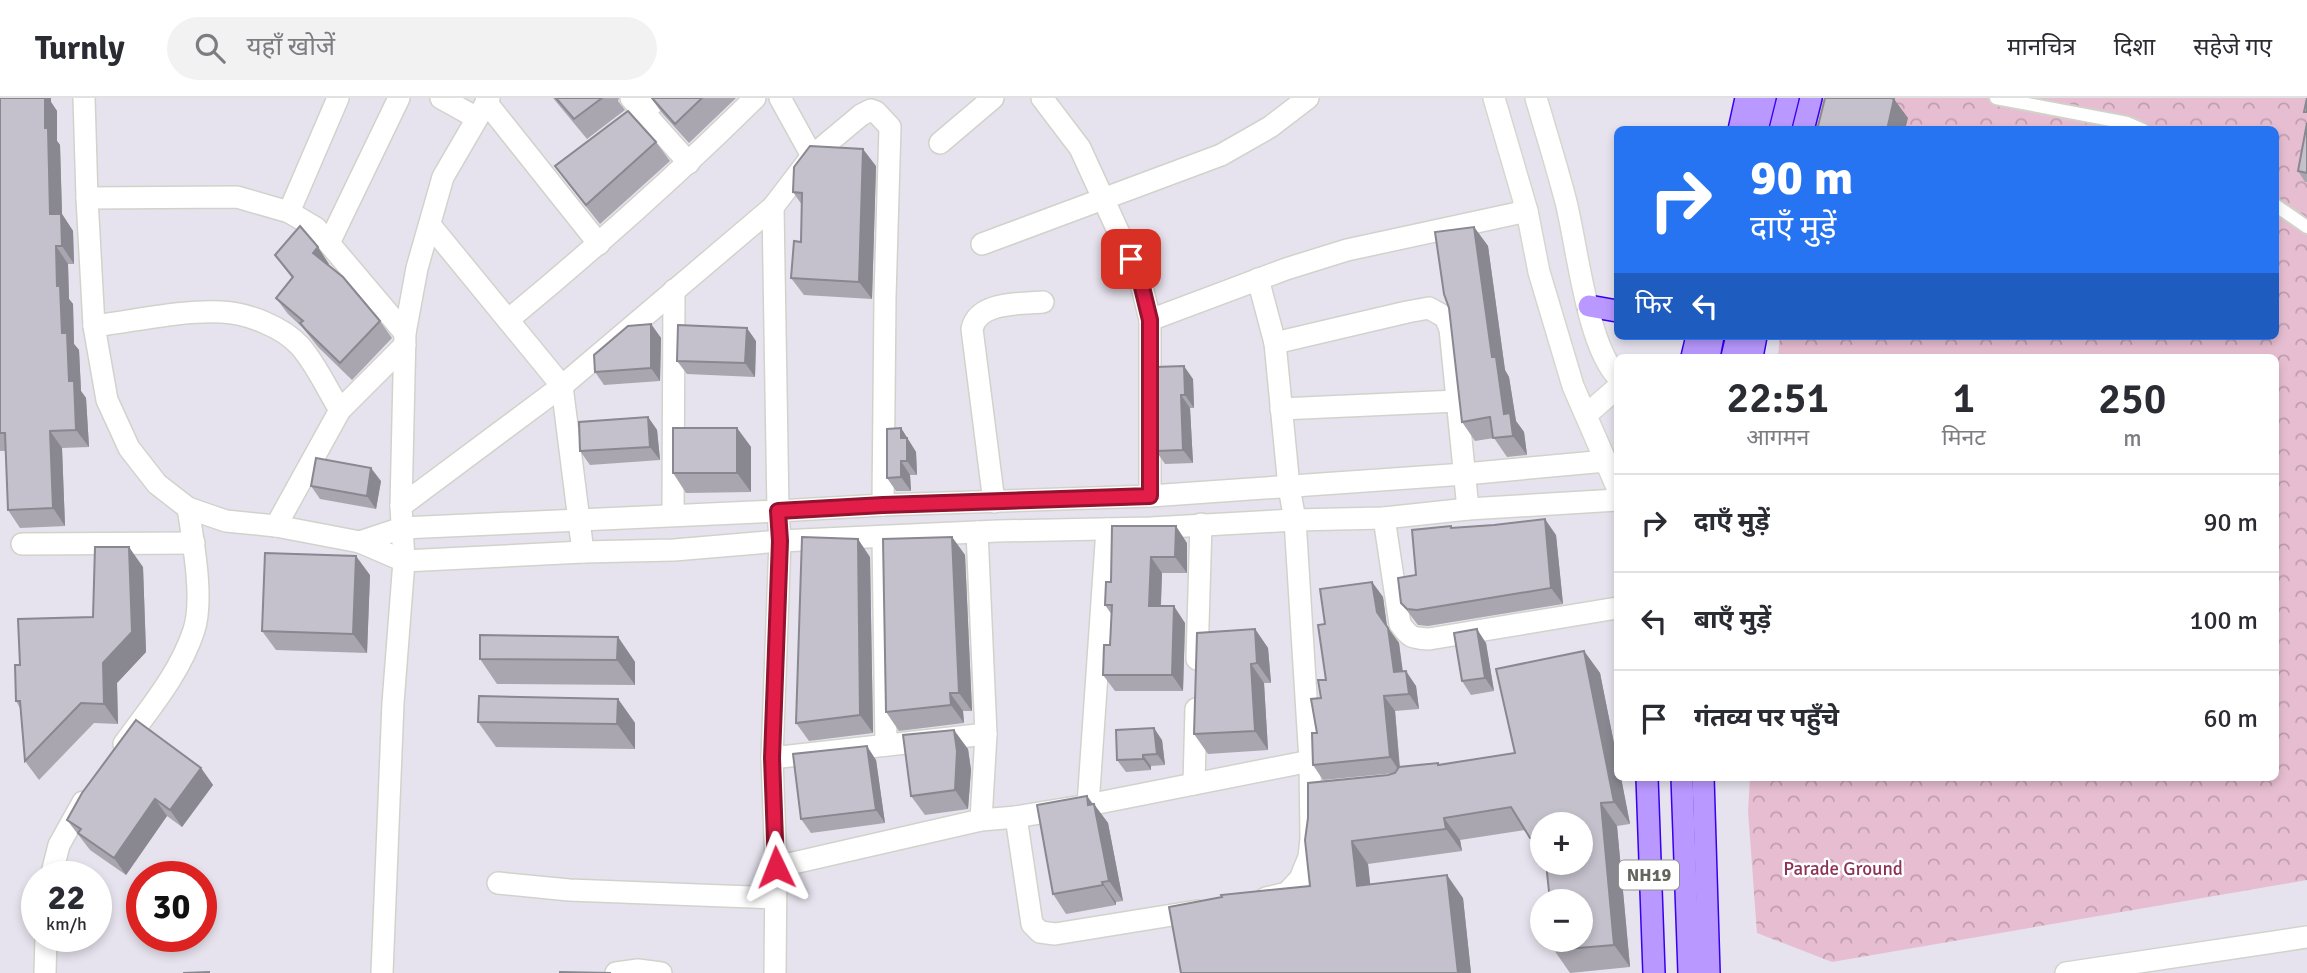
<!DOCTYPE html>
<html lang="hi">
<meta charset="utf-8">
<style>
:root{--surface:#fff;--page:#f2f2f3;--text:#2b2b33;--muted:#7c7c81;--line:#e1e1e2}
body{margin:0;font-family:Signika,"Noto Sans Devanagari",sans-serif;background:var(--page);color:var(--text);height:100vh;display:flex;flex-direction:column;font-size:26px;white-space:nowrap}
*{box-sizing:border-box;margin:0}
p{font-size:23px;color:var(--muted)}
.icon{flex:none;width:38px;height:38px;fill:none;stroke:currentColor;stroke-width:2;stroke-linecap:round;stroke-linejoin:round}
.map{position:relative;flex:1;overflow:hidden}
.sheet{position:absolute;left:1614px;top:256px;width:665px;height:427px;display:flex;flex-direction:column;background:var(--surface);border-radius:10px;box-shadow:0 4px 10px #0003}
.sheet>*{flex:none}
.banner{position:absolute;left:1614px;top:28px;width:665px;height:214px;border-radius:10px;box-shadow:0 4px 10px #0003;background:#2674f1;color:#fff;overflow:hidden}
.fabs{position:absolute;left:1530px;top:714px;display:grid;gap:14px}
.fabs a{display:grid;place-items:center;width:63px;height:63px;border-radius:50%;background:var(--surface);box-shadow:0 4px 10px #0003;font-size:35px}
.speed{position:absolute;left:21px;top:763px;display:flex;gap:14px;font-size:35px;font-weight:700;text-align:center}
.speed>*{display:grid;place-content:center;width:91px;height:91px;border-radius:50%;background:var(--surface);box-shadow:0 4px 10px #0003;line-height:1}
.speed small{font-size:18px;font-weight:400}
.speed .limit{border:10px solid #d22;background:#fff;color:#111}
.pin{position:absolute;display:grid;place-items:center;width:60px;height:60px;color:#fff;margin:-30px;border-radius:14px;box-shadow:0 4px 10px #0006}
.me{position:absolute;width:77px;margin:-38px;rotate:358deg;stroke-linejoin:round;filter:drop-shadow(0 0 5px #0008)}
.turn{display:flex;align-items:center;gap:24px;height:147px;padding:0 21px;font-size:32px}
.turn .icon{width:91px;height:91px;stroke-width:2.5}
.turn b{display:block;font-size:49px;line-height:60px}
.then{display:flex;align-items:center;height:66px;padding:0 21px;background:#0003;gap:14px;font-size:26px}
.eta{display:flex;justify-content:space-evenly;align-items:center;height:119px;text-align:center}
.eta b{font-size:42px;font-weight:600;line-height:49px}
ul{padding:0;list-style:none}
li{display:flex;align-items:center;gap:21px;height:98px;padding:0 21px;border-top:2px solid var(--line)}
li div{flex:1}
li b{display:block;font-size:26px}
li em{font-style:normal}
header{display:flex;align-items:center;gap:42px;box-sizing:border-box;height:98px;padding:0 35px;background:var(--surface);border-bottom:2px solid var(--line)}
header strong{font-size:33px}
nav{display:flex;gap:38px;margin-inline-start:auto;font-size:24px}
.search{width:490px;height:63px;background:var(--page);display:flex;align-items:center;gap:18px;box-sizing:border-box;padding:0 24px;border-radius:38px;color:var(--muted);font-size:26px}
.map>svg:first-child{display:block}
.park{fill:url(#park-crowns)}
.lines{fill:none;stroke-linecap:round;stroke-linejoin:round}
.service-casing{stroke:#d1d3cb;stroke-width:16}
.minor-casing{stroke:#d1d3cb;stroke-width:24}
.tertiary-casing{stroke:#d1d3cb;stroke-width:24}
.secondary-casing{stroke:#d5d7cd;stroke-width:24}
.trunk-casing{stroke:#3600f1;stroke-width:24}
.service{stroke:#fff;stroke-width:12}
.minor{stroke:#fff;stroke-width:21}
.tertiary{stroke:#fff;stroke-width:21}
.secondary{stroke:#fff;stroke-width:21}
.trunk{stroke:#b998ff;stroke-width:21}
.wall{fill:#a9a6af}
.shaded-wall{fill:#89878f}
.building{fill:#c4c1cc;stroke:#89878f;stroke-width:2}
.route-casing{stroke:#92132f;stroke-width:18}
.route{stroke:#e11d48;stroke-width:12}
.labels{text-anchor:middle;stroke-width:5;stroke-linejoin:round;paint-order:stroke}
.shield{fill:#fff;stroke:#92928c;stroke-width:2}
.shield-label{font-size:18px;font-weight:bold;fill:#63645b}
.park-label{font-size:19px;fill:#8c3257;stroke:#fff}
</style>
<header>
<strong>Turnly</strong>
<div class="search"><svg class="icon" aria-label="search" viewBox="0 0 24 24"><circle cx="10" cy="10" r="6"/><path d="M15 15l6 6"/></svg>यहाँ खोजें</div>
<nav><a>मानचित्र</a><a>दिशा</a><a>सहेजे गए</a></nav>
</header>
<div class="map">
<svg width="2307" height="875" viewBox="0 0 2307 875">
<defs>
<pattern id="park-crowns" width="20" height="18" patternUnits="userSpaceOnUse" patternTransform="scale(1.75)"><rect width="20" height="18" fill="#e7bed1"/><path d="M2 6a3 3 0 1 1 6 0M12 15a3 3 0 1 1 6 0" fill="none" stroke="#bf9ead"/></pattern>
</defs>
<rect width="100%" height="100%" fill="#e6e3ee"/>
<polygon class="park" points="1822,0 2307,0 2307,782 1832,864 1757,835 1748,713 1750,679 2275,679 2275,259 1778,259 1780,238 2275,238 2275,32 1806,31"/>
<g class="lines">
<defs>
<g id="service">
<polyline points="1996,0 2127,25 2143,32"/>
<polyline points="2275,107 2307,129"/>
</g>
<g id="minor">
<polyline points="84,0 87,100 94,228 107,302 129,350 157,386 188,410 226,423 276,428 360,444 404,463 583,454 674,452 780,443 998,433 1151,430 1295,422 1384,420 1468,411 1617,402"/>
<polyline points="441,0 477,20"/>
<polyline points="631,0 689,65"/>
<polyline points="1042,0 1080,50 1140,181 1150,222 1150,398"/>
<polyline points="486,4 599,146"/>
<polyline points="614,37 643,15 658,0"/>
<polyline points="940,45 993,0"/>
<polyline points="812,58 861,17 871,12 876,14 890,29 885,199 883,407"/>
<polyline points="87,100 237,99 289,114 316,130 405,235"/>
<polyline points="773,109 778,413 780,443 772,660 776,769 775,875"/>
<polyline points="289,114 338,0"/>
<polyline points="430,127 562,288 583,454"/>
<polyline points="329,145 399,0"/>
<polyline points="982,146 1221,57 1270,29 1308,0"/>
<polyline points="1258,181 1275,245 1289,389 1295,422 1310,663 1311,741 1309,759 1300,781 1287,795 1266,800"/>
<path d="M508 222C594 151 676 78 755 0"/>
<polyline points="1150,222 1286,171 1347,152 1527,113"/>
<path d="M94 228C136 223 180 212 222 214 247 215 283 229 300 248 316 266 327 291 340 312L276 428"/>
<polyline points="1275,245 1407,214 1429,210 1445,219 1450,231 1468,411"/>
<polyline points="1281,311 1457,303"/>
<polyline points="340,312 405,247"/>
<path d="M994 404 972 231C978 203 1021 206 1043 204"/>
<polyline points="401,408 562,288 773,109 812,58 780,0"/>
<polyline points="673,417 674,192"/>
<path d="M1384 420 1400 526C1410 540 1412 540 1429 541L1617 510"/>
<polyline points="977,434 986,636 981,722"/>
<polyline points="883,439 886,647"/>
<polyline points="360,444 402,430 778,413 883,407 1150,398 1465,376 1606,363"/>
<polyline points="22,446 194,445"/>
<polyline points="1197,561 1201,426"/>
<path d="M124 646C150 610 180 575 194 532 204 501 193 443 188 410"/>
<polyline points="772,660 986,636"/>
<polyline points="1194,686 1196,611"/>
<polyline points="1088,707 1107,431"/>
<polyline points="1016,719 1032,826 1040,834 1055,836 1197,813"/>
<polyline points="776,769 981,722 1016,719 1088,707 1310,663"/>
<polyline points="51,779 59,747 83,704"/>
<polyline points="498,785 569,792 775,800"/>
<polyline points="45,875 46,838"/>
<polyline points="382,875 393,605 404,463 401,408 405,235 417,170 443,79 489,0"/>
<polyline points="616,875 638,872 661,875"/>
</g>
<polyline id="tertiary" points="2066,875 2307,839"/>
<g id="secondary">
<polyline points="1494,0 1527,113 1539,174 1573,288 1617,389"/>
<path d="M1536 0C1546 34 1557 69 1566 104 1577 148 1587 246 1617 278"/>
<polyline points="1586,317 1617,290"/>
</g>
<g id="trunk">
<polyline points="1739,32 1746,0"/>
<polyline points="1757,32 1765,0"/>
<polyline points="1780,32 1788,0"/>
<polyline points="1803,32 1811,0"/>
<polyline points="1589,208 1617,213"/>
<polyline points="1692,259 1697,238"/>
<polyline points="1709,259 1713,238"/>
<polyline points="1732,259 1737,238"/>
<polyline points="1752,259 1756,238"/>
<polyline points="1647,679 1654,875"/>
<polyline points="1682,679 1689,875"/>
<polyline points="1703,679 1709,875"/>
</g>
</defs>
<use href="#service" class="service-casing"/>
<use href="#minor" class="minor-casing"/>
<use href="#tertiary" class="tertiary-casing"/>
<use href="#secondary" class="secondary-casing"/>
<use href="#trunk" class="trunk-casing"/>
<use href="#service" class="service"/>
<use href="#minor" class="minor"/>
<use href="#tertiary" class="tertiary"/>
<use href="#secondary" class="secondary"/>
<use href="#trunk" class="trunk"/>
</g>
<g class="wall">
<polygon points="0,0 51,0 51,4 57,13 57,43 60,47 62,116 73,133 74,166 68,166 69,201 73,206 74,246 79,252 81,293 86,300 89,349 62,350 65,428 20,430 8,412 6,353 0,353"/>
<polygon points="553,0 619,0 618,3 625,12 587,41"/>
<polygon points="651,0 736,0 689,45 662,15"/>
<polygon points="2307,25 2307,84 2305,84 2298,73"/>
<polygon points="656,44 670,63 600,126 569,87 555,68"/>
<polygon points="876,68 872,201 804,197 791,180 801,144 802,107 793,94"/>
<polygon points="1474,129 1488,148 1505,272 1509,279 1516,323 1524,334 1527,357 1507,359 1494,340 1475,343 1462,324"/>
<polygon points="275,157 329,166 328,167 380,223 392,240 352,282 318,249 303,230 288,216 276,200 292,180"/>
<polygon points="651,226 661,240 660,283 604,287 595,274"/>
<polygon points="756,243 755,279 687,276 677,263"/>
<polygon points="1155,269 1193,281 1194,310 1190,310 1193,365 1165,366 1156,353"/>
<polygon points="648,319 657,332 660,362 590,367 580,353"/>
<polygon points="737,330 751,349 751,394 686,395 673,375"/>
<polygon points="901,330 916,354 917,377 910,377 911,393 896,393 887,380"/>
<polygon points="381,383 376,411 320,401 311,388"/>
<polygon points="1112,428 1187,445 1187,475 1162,475 1161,508 1185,525 1183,593 1115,593 1103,577 1110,547 1112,517 1105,507 1111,484"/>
<polygon points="1451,428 1452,430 1556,437 1563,506 1428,528 1418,527 1401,505 1416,477"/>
<polygon points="952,439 965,457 972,613 963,613 964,625 899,633 886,614"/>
<polygon points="870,459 873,635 809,643 796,625"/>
<polygon points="143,469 146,554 117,585 118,626 94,625 39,682 25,663 20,610 16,603 20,567 93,519"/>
<polygon points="370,477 367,555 276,552 262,533"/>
<polygon points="1372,484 1383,499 1387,528 1399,545 1402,573 1416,588 1419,611 1395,613 1400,669 1439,667 1515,655 1584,553 1600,575 1630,726 1617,728 1630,869 1570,875 1554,852 1580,765 1542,726 1542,757 1525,732 1460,742 1462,753 1368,766 1370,787 1463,800 1471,875 1181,875 1310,788 1388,677 1395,675 1323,682 1313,667 1321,600 1326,582 1325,526"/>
<polygon points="1255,531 1268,550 1271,585 1264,585 1268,652 1208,656 1194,636"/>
<polygon points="618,539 635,564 635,587 497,586 480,561"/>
<polygon points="1486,545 1494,593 1471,597 1462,583"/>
<polygon points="618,601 635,625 635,651 496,649 478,624"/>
<polygon points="1162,642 1165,667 1151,668 1151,672 1126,674 1117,662"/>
<polygon points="968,651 971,672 968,711 925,717 911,698"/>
<polygon points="876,662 885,725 811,735 801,721"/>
<polygon points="201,670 213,687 182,729 167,718 126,777 90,752 67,722"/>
<polygon points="1087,698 1108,725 1123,803 1116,804 1116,807 1066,816 1053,796"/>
</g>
<g class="shaded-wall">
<polygon points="42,0 51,0 51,4 57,13 57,43 60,47 62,116 73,133 74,166 62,148 50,116 45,30"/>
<polygon points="1894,1 1908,20 1905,32 1887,32"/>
<polygon points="863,51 876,68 872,201 859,184"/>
<polygon points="1474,129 1488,148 1505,272 1509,279 1516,323 1524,334 1527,357 1513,338 1504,316 1492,259"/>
<polygon points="56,148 68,166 69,201 73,206 74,246 79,252 81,293 86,300 89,349 76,332 62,235 57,188"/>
<polygon points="318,149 329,166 324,172 313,155"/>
<polygon points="651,226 661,240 660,283 651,270"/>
<polygon points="747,230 756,243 755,279 745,265"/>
<polygon points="1184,268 1193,281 1194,310 1185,297"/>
<polygon points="1181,297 1190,310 1193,365 1183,352"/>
<polygon points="648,319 657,332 660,362 650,349"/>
<polygon points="737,330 751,349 751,394 737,375"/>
<polygon points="901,330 916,354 917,377 907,363 901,340"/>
<polygon points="50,333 62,350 65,428 53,410"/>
<polygon points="901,363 910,377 911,393 901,379"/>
<polygon points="371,370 381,383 376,411 367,398"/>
<polygon points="1545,421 1556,437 1563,506 1551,490"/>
<polygon points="1176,428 1187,445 1187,475 1175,459"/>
<polygon points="952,439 965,457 972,613 959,595"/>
<polygon points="858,441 870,459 873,635 860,617"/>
<polygon points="129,449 143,469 146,554 117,585 118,626 104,606 103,565"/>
<polygon points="356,458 370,477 367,555 353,536"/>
<polygon points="1151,459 1162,475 1160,524 1149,508"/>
<polygon points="1372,484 1383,499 1387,529 1377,514"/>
<polygon points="1174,508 1185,525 1183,593 1172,577"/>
<polygon points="1388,530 1399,545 1405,589 1394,574"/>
<polygon points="1255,531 1268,550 1271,585 1257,565"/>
<polygon points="1477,531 1486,545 1494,593 1485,580"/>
<polygon points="618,539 635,564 635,587 617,562"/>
<polygon points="1584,553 1600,575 1617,660 1617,679 1621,679 1630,726 1614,704"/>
<polygon points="1251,566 1264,585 1268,652 1255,633"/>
<polygon points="1406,573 1416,588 1419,611 1409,596"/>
<polygon points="950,595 963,613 964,625 951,607"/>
<polygon points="1384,598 1395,613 1400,674 1390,659"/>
<polygon points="618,601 635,625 635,651 617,626"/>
<polygon points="1154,630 1162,642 1165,667 1157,656"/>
<polygon points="954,632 968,651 971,672 968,711 955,692"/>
<polygon points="867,648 876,662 885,725 876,712"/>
<polygon points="1143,657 1151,668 1151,672 1143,661"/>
<polygon points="201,670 213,687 182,729 170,712"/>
<polygon points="1087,698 1095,710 1094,706 1108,725 1123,803 1109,783"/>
<polygon points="155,701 167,718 126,777 114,760"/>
<polygon points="1601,705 1617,728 1630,869 1614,847"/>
<polygon points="1444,720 1460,742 1462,753 1446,731"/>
<polygon points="1352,743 1368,766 1373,811 1357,788"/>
<polygon points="1447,777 1463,800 1471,875 1458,875"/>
<polygon points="1102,784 1116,804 1116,807 1103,787"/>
</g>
<g class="building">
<polygon points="0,0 45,0 45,30 48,30 50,116 61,116 62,148 56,148 57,188 60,188 62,235 67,235 69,283 74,283 76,332 50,333 53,410 8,412 5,335 0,335"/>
<polygon points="556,0 602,0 574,21"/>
<polygon points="652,0 702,0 675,26"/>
<polygon points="1825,0 1891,0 1894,1 1887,32 1817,32"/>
<polygon points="2307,0 2307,14 2304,14"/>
<polygon points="628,13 656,44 586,107 555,68"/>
<polygon points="2307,25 2307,75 2298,73"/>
<polygon points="810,48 863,51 859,184 791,180 794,143 801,144 802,95 793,94 794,69"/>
<polygon points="300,128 318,149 313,155 343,179 380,223 340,265 306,232 300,225 303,223 276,200 293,179 275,157"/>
<polygon points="1474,129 1492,259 1496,259 1504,316 1510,315 1513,338 1493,340 1490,319 1462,324 1449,210 1444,196 1435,134"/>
<polygon points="651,226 651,270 595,274 594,257 628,228"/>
<polygon points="678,227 747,230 745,265 677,263"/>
<polygon points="1184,268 1185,297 1181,297 1183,352 1156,353 1155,269"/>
<polygon points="648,319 650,349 580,353 579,324"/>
<rect x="673" y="330" width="64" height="45"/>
<polygon points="901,330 901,340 907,340 907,363 901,363 901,379 887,380 887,331"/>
<polygon points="316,360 371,370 367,398 311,388"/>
<polygon points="1545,421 1551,490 1417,512 1407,511 1401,505 1398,480 1416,477 1412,432 1451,428 1451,430 1494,427"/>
<polygon points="1112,428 1176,428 1175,459 1151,459 1149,508 1174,508 1172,577 1103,577 1104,547 1110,547 1112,507 1105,507 1106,484 1111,484"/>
<polygon points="802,439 858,441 860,617 796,625"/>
<polygon points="952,439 959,595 950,595 951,607 886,614 883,441"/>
<polygon points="95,449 129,449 132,534 103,565 104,606 81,605 25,663 20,603 16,603 15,567 20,567 18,521 93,519"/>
<polygon points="265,455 356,458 353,536 262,533"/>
<polygon points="1372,484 1377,514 1388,530 1394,574 1406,573 1409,596 1384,598 1390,659 1313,667 1312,635 1317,635 1311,601 1321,600 1318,582 1326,582 1318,527 1325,526 1320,491"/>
<polygon points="1255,531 1257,565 1251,566 1255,633 1194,636 1197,535"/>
<polygon points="1477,531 1485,580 1462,583 1454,535"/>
<polygon points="480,537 618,539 617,562 480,561"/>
<polygon points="1584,553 1614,704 1601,705 1614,847 1554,852 1553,842 1580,842 1580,803 1550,803 1546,765 1580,765 1580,726 1542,726 1542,739 1530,740 1511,709 1444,720 1446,731 1352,743 1357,788 1447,777 1458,875 1181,875 1169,809 1222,799 1221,797 1310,788 1305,742 1308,720 1308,685 1388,677 1395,675 1399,669 1438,665 1438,667 1515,655 1496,571"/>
<polygon points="479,598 618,601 617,626 478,624"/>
<polygon points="136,622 201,670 170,712 155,701 114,760 78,735 81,731 67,722 82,695"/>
<polygon points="1154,630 1157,656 1143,657 1143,661 1117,662 1116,632"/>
<polygon points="954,632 957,653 955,692 911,698 903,637"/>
<polygon points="867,648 876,712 801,721 793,656"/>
<polygon points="1087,698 1088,707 1094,706 1109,783 1102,784 1103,787 1053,796 1037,707"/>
<polygon points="209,874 209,875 183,875"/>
<polygon points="560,874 611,875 560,875"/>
</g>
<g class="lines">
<defs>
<polyline id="route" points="776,769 772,660 780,443 778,413 883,407 1150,398 1150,222 1140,181 1131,161"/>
</defs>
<use href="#route" class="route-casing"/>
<use href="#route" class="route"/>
</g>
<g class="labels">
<rect class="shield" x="1619" y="762.5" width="60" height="29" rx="5"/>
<g class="shield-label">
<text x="1649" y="783">NH19</text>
</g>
<g class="park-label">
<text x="1843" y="777">Parade Ground</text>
</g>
</g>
</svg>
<div class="fabs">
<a>+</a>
<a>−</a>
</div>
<div class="speed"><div>22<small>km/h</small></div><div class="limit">30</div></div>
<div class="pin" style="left:1131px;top:161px;background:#d93025"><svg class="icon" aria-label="arrive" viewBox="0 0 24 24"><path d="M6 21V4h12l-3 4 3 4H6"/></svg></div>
<svg class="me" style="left:776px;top:769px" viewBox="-20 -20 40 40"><path d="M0-17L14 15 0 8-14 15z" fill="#e11d48" stroke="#fff" stroke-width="4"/></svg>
<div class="banner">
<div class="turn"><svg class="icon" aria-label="right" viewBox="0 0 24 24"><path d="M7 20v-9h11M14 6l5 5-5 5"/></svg><div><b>90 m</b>दाएँ मुड़ें</div></div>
<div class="then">फिर<svg class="icon" aria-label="left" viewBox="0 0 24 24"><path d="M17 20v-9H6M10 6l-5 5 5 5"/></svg></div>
</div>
<section class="sheet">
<div class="eta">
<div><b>22:51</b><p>आगमन</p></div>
<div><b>1</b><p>मिनट</p></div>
<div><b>250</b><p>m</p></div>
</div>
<ul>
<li><svg class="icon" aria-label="right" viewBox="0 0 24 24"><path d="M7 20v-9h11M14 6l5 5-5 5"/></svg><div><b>दाएँ मुड़ें</b></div><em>90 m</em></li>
<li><svg class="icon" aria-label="left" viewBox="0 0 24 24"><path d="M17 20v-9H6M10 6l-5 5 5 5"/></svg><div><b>बाएँ मुड़ें</b></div><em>100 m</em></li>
<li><svg class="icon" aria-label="arrive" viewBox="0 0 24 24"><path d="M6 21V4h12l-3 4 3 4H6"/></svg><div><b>गंतव्य पर पहुँचे</b></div><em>60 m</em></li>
</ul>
</section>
</div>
